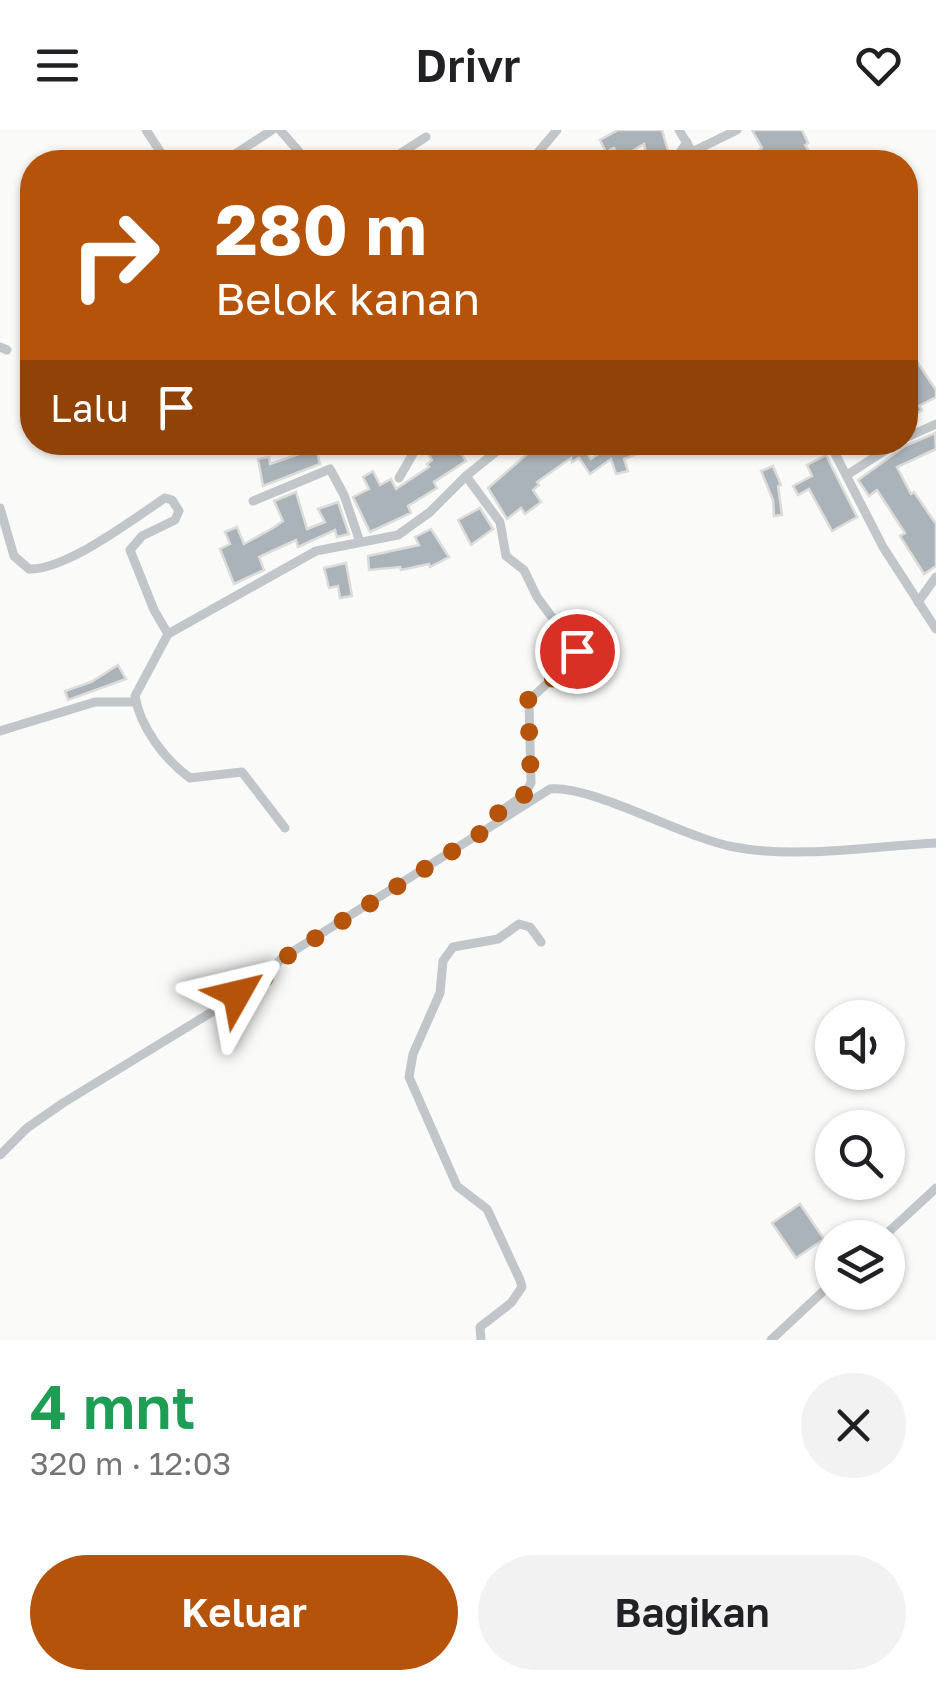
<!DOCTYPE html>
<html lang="id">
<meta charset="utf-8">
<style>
:root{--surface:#fff;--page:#f2f2f2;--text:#202124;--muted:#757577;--accent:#b45309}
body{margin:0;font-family:"Golos Text",sans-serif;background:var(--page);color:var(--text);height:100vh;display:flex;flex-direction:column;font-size:38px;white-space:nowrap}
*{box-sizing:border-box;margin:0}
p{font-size:32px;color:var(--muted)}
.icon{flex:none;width:55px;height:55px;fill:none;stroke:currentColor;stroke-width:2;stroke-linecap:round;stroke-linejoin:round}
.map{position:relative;height:1210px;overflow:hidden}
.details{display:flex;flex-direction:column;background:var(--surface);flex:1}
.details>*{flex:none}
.banner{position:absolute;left:20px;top:20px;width:898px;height:305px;border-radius:40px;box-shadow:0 2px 8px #0004;background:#b45309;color:#fff;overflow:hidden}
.fabs{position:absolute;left:815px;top:870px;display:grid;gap:20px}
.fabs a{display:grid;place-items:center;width:90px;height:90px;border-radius:50%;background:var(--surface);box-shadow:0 2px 8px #0004;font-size:50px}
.pin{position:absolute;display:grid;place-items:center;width:85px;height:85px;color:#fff;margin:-42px;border:5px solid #fff;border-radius:50%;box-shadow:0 2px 10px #0007}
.me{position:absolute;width:110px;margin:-55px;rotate:53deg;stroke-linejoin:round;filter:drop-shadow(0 0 8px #0008)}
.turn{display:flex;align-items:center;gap:35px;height:210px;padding:0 30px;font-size:45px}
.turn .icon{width:130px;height:130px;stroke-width:2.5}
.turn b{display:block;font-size:70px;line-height:85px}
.then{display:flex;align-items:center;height:95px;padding:0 30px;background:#0003;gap:20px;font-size:38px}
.round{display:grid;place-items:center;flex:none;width:105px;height:105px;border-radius:52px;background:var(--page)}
.head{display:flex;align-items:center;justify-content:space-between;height:170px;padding:0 30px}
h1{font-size:60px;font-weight:600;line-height:75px;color:#1e9e55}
.button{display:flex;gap:20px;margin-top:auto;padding:20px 30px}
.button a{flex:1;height:115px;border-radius:60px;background:var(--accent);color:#fff;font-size:40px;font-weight:600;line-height:115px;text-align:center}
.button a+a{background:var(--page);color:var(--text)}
header{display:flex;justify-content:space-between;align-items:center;height:130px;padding:0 30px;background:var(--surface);font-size:45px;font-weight:600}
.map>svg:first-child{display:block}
.building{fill:#aab3b9;stroke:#dcdcda;stroke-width:2.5}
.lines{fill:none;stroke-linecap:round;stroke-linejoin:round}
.street{stroke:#c1c6ca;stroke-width:9}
.route{stroke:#b45309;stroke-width:18;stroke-dasharray:0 32.4}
</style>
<header><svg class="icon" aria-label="menu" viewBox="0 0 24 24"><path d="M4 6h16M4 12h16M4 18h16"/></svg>Drivr<svg class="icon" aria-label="heart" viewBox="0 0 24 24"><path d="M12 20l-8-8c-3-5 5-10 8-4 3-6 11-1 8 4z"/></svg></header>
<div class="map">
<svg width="936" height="1210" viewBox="0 0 936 1210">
<rect width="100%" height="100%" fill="#fafaf8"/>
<g class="building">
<polygon points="618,0 662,0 668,21 647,27 644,14 620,28 614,18 606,22 600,10"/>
<polygon points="752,0 802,0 808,13 805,15 816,32 785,32 783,29 743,32 762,18"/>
<polygon points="918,233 936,260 936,267 919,276 922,280 905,291 905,242"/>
<polygon points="935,303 936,319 897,337 911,364 914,362 936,394 936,436 924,444 900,406 905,403 877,360 869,366 858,350 905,316"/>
<polygon points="428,312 465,312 458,318 466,331 434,352 437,358 408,376 411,383 370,402 353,367 369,359 363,347 373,341 380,355 391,349 396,359 429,337 427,334 432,330 425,319"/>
<polygon points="551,312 582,314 591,329 605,319 603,312 634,312 639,323 624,329 628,341 616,344 611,329 590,344 579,328 572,332 571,328 537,352 539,355 533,360 541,372 525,384 521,378 507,389 488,358 534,318 537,322"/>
<polygon points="316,318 320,334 263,356 258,329 269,327 270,334"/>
<polygon points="826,325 857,387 832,401 809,359 798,365 793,356 812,346 807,335"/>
<polygon points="773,336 781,355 778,356 782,385 774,386 773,370 761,341"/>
<polygon points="296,362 307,399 325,392 318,379 338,372 349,404 337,407 335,400 298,417 296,410 259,427 264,440 234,454 220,419 230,414 225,402 237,397 244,414 273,398 283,391 274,371"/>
<polygon points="480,378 493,399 471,415 458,390"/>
<polygon points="431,399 449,427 430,437 429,434 401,440 400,437 369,440 368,426 419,415 415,407"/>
<polygon points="346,433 352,466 340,468 338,456 329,458 324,438"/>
<polygon points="118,535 126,549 68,570 65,561 91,552"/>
<polygon points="800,1074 824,1109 796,1128 772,1093"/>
</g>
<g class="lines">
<g class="street">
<polyline points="146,0 167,32"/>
<polyline points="280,0 308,32"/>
<polyline points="679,0 698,32"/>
<polyline points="692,22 737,0"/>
<polyline points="223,32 272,0"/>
<polyline points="387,32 426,7"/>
<polyline points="530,32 557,0"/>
<polyline points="674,32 687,12"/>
<polyline points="0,217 7,220"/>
<polyline points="905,308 936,294"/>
<polyline points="829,312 883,417 936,499"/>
<polyline points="847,345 898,312"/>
<polyline points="466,346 500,392 506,426 524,440 537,467 577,521 571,532 529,570 531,653 524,665 498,683 500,691"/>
<polyline points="399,348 420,312"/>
<polyline points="253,371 330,339 344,365 360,412"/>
<path d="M0 378 14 426 29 439C67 440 133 389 165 368L172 370 179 381 175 390 142 406 130 420 154 480 168 504"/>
<polyline points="918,472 936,447"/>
<polyline points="0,601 95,572 136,572"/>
<path d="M285 698 242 642 190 648C165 630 140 597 135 566L168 504 316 421 398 405 430 382 466 346 508 312"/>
<path d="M0 1025 27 998 63 973 261 852 281 829 550 659C593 655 684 708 734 717 796 729 873 716 936 713"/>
<polyline points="882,1108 936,1058"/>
<polyline points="481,1210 480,1197 511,1173 522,1157 520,1150 487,1079 457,1056 409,947 413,924 440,863 443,831 453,817 498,809 519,794 530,797 541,812"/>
<polyline points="771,1210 832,1153"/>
</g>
</g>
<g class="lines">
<polyline class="route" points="237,864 261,852 281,830 500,691 498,682 524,665 531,653 528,570 572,532 577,521"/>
</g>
</svg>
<div class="fabs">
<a><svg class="icon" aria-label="sound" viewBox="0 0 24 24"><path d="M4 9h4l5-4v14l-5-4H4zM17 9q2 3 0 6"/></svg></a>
<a><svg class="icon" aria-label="search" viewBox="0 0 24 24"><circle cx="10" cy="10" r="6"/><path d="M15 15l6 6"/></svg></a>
<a><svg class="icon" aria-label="layers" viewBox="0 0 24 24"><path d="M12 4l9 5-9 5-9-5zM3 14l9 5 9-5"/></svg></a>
</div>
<div class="pin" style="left:577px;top:521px;background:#d93025"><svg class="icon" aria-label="arrive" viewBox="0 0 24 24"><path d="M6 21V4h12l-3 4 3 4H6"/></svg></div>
<svg class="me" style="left:237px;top:864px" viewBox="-20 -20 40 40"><path d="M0-17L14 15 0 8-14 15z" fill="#b45309" stroke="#fff" stroke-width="4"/></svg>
<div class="banner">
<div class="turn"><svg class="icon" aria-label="right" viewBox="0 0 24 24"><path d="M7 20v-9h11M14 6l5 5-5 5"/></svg><div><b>280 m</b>Belok kanan</div></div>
<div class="then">Lalu<svg class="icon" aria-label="arrive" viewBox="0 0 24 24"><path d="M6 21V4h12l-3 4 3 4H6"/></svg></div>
</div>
</div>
<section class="details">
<div class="head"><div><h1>4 mnt</h1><p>320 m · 12:03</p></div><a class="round"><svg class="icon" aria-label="close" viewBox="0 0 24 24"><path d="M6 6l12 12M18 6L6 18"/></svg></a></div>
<div class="button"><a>Keluar</a><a>Bagikan</a></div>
</section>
